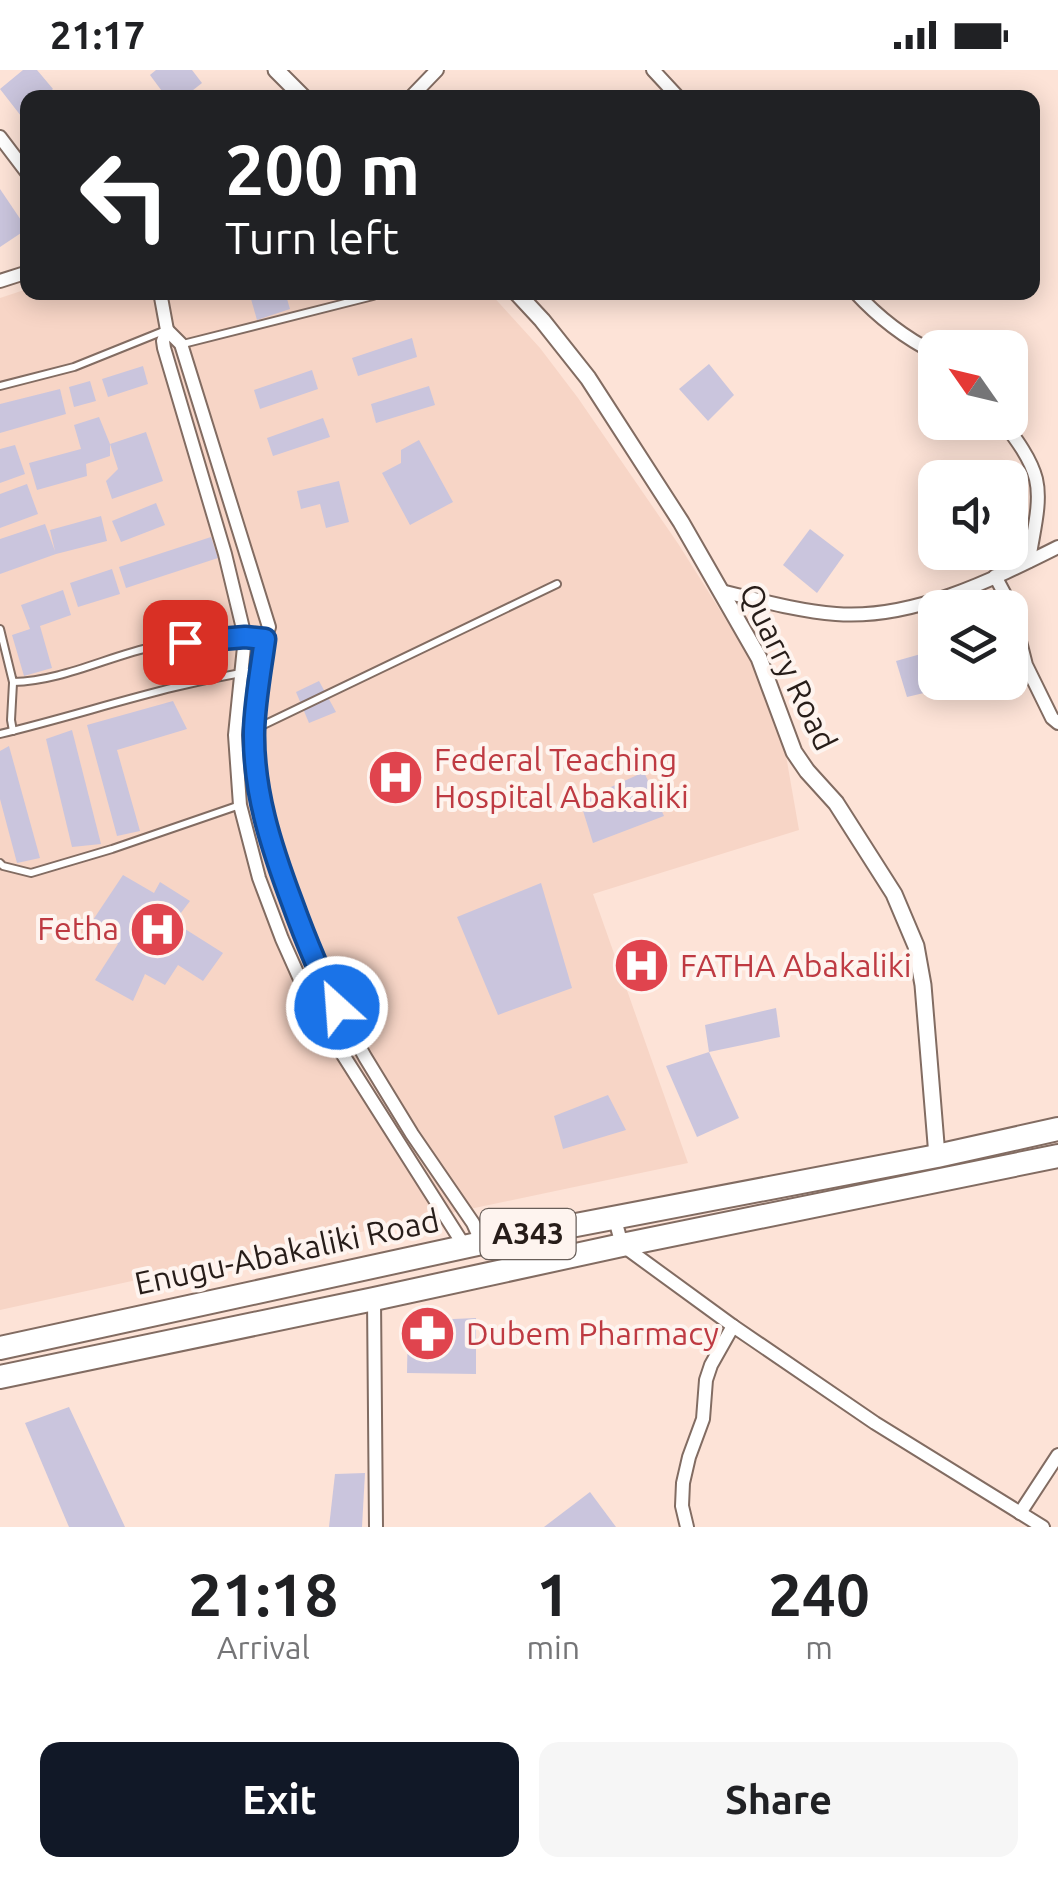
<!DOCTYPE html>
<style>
:root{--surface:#fff;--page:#f6f6f6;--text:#202124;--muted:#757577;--accent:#111827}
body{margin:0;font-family:Ubuntu,sans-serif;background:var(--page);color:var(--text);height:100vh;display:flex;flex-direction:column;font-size:38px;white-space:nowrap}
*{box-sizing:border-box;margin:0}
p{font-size:32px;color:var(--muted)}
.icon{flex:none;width:55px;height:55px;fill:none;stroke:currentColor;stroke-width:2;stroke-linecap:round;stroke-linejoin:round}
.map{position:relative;height:1457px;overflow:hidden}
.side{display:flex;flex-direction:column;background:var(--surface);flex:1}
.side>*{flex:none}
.hud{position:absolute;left:20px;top:20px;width:1020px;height:210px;border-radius:20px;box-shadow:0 5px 25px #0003;background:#202124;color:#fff;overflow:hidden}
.needle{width:65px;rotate:304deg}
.fabs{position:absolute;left:918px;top:260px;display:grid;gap:20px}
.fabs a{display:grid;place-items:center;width:110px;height:110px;border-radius:20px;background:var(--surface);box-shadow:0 5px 25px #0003;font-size:50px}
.pin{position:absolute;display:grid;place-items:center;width:85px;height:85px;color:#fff;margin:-42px;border-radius:20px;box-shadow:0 5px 15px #0006}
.me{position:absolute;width:110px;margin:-55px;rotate:334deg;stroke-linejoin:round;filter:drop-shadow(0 0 8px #0008)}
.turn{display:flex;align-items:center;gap:35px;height:210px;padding:0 40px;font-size:45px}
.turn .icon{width:130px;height:130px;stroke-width:2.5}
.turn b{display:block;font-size:70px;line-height:85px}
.eta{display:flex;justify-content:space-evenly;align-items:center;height:170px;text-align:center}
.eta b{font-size:60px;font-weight:600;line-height:70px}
.action{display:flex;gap:20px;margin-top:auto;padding:20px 40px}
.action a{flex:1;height:115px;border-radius:20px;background:var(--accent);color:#fff;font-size:40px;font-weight:600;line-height:115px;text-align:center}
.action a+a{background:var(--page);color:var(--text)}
.status{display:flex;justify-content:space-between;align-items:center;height:70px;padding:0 50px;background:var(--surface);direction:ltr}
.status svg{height:28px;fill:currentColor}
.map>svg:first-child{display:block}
.built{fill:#f7d5c6}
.building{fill:#cac5dd}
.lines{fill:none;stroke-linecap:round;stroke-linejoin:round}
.service-casing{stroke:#826c62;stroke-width:10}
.minor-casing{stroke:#826c62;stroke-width:16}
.tertiary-casing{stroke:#826c62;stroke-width:19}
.trunk-casing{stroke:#826c62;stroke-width:26}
.service{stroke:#fff;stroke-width:6}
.minor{stroke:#fff;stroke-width:12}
.tertiary{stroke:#fff;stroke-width:15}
.trunk{stroke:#fff;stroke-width:22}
.route-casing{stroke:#114b97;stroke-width:25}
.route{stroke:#1a73e8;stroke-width:18}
.labels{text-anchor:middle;stroke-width:8;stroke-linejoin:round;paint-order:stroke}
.shield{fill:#fef4ef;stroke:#685e59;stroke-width:2.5}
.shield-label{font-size:30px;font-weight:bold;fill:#271d19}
.street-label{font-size:32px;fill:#271d19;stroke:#fef4ef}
.health-label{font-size:32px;fill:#be3a42;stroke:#fef4ef;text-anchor:start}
</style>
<div class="status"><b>21:17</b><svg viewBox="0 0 49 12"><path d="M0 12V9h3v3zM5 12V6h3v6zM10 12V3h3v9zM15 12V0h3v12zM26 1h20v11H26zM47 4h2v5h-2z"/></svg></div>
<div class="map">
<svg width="1058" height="1457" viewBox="0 0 1058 1457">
<rect width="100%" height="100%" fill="#fde3d7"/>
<polygon class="built" points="27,219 28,222 490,223 540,278 578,328 679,475 762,607 781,657 799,760 593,824 688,1093 223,1191 0,1240 0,228"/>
<g class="building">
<polygon points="23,0 37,0 53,19 42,28 28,28 28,40 21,46 0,19"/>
<polygon points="156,0 192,0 202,13 183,28 167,28 150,5"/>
<polygon points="0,119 27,159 0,177"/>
<polygon points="249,222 285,222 290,239 257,250"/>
<polygon points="412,268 417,287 358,306 352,288"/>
<polygon points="709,294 734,325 708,351 679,319"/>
<polygon points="143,296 148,314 108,327 102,309"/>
<polygon points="312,300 318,319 260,339 254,320"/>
<polygon points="90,311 96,331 74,337 69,317"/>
<polygon points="429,316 435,335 376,353 371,334"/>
<polygon points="60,319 66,344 0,363 0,334"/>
<polygon points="99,347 110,374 146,362 163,411 112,429 106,411 118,399 110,374 110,386 86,394 87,406 37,420 29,393 81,379 74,355"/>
<polygon points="323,348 330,367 273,386 267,368"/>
<polygon points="419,370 453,432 410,455 382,403 401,393 401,380"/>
<polygon points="15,375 25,404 0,413 0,379"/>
<polygon points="339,411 349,452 326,458 320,434 301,439 297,421"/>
<polygon points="27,414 38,444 0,458 0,424"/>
<polygon points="156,433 165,455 121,472 112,451"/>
<polygon points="101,446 107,471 56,484 0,504 0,469 45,454 55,481 50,460"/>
<polygon points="810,459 844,485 817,523 783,495"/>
<polygon points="211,467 218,488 126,518 119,497"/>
<polygon points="112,499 120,524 78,537 70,513"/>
<polygon points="63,520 71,545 40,556 52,598 24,606 12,565 30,559 21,535"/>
<polygon points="935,580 935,612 948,612 949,617 907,627 896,591"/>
<polygon points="319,611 336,642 309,653 296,622"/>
<polygon points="173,631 187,659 117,680 140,761 117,766 87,655"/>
<polygon points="72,660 101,774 72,777 46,669"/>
<polygon points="9,676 40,788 17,793 0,729 0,681"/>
<polygon points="644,702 664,746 593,773 580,731"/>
<polygon points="123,805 154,823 160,812 190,831 174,852 223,883 203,911 178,895 165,915 145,904 133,931 95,910 118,874 91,853"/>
<polygon points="541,813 572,918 498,945 457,847"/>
<polygon points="776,938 780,967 709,982 705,955"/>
<polygon points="709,982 739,1048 697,1067 666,996"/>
<polygon points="608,1025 626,1060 563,1079 554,1046"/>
<polygon points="476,1248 476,1304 407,1303 408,1251"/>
<polygon points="69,1337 125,1457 69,1457 25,1353"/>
<polygon points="365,1403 362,1457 329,1457 335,1404"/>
<polygon points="590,1422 616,1457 544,1457"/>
</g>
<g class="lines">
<defs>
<g id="service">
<polyline points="183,274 373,226 376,222"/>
<polyline points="0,316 74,297 166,260"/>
<path d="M0 559 13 612C63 611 108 586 156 576 191 568 230 565 265 569"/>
<polyline points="255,659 557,514"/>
<polyline points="13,661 11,650 13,613"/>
<path d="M0 664C87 643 172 613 260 600"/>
<polyline points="0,793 3,796 31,803 112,779 240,735"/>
</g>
<g id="minor">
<polyline points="653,0 679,28"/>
<polyline points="410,28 437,0"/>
<polyline points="0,67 28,104"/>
<polyline points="0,211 28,202"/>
<polyline points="160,222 167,260 163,271 164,278 225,484 245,567 235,665 240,735 259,808 282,869 312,936 465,1177"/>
<path d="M855 222C878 247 905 268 935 283"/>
<polyline points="167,260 181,274 269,557 265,569 254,659 256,707 260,734 276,790 324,912 365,987 412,1064 473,1153 482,1173"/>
<path d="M1003 352C1016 369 1031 389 1036 409 1042 434 1032 466 1029 491"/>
<polyline points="995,506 1011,536 1026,595 1052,648 1058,653"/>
<path d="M721 521C759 530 797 541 836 544 912 550 992 510 1058 477"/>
<polyline points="614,1146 622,1175 733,1256 875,1353 1043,1457"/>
<polyline points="374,1229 376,1457"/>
<polyline points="1020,1443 1058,1385"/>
<polyline points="687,1457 682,1436 683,1413 689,1387 703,1349 706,1310 711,1295 733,1256"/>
</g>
<g id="tertiary">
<polyline points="276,0 304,28"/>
<polyline points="516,222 542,250 588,308 681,452 759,588 794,682 807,701 836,733 894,824 916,876 923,915 937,1086"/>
</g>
<g id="trunk">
<polyline points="0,1278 482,1173 937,1086 1058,1059"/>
<polyline points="0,1307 374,1229 622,1175 1058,1086"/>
</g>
</defs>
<use href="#service" class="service-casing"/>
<use href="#minor" class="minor-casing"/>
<use href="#tertiary" class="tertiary-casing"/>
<use href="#trunk" class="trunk-casing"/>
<use href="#service" class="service"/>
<use href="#minor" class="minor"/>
<use href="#tertiary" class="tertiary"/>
<use href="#trunk" class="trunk"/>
</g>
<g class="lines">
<defs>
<path id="route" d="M185 572 245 567 265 569C261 599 255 630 254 661 253 721 271 776 292 832 305 868 319 903 337 937"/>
</defs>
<use href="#route" class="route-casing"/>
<use href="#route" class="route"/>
</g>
<defs>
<symbol id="hospital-disc" viewBox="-11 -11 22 22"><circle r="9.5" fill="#e0444e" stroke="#fef4ef"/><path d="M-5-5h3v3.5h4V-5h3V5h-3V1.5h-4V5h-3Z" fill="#fff"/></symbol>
<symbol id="pharmacy-disc" viewBox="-11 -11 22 22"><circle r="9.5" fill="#e0444e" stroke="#fef4ef"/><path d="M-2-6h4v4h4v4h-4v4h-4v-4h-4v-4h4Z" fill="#fff"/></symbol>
</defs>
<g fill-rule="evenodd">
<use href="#hospital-disc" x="364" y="676" width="63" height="63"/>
<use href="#hospital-disc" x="126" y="828" width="63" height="63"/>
<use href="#hospital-disc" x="610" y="864" width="63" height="63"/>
<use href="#pharmacy-disc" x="396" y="1232" width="63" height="63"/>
</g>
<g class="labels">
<rect class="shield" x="480.5" y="1139" width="95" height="50" rx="8"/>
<g class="shield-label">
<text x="528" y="1174">A343</text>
</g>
<g class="street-label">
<text transform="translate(788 597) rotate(64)" y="11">Quarry Road</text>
<text transform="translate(287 1182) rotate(-12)" y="11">Enugu-Abakaliki Road</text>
</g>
<g class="health-label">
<text x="434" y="701">Federal Teaching<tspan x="434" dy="37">Hospital Abakaliki</tspan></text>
<text x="119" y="870" text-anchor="end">Fetha</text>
<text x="680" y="907">FATHA Abakaliki</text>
<text x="466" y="1275">Dubem Pharmacy</text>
</g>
</g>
</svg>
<div class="fabs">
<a><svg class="needle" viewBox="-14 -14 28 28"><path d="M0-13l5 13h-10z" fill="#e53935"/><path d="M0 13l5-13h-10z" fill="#757577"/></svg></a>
<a><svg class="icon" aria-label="sound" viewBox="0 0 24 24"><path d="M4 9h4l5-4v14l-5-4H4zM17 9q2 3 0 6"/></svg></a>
<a><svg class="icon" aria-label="layers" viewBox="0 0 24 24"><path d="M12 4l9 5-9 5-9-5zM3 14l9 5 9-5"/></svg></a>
</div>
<div class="pin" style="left:185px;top:572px;background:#d93025"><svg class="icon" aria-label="arrive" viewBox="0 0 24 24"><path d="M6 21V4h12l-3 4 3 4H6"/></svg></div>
<svg class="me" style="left:337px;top:937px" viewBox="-20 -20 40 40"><circle r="17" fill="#1a73e8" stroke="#fff" stroke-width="3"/><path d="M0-11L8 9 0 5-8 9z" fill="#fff"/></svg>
<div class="hud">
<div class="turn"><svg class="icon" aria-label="left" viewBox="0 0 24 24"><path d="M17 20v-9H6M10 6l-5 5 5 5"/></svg><div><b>200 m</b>Turn left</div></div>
</div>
</div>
<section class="side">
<div class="eta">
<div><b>21:18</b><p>Arrival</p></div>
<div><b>1</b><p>min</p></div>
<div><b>240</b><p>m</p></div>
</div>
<div class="action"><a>Exit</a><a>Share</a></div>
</section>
